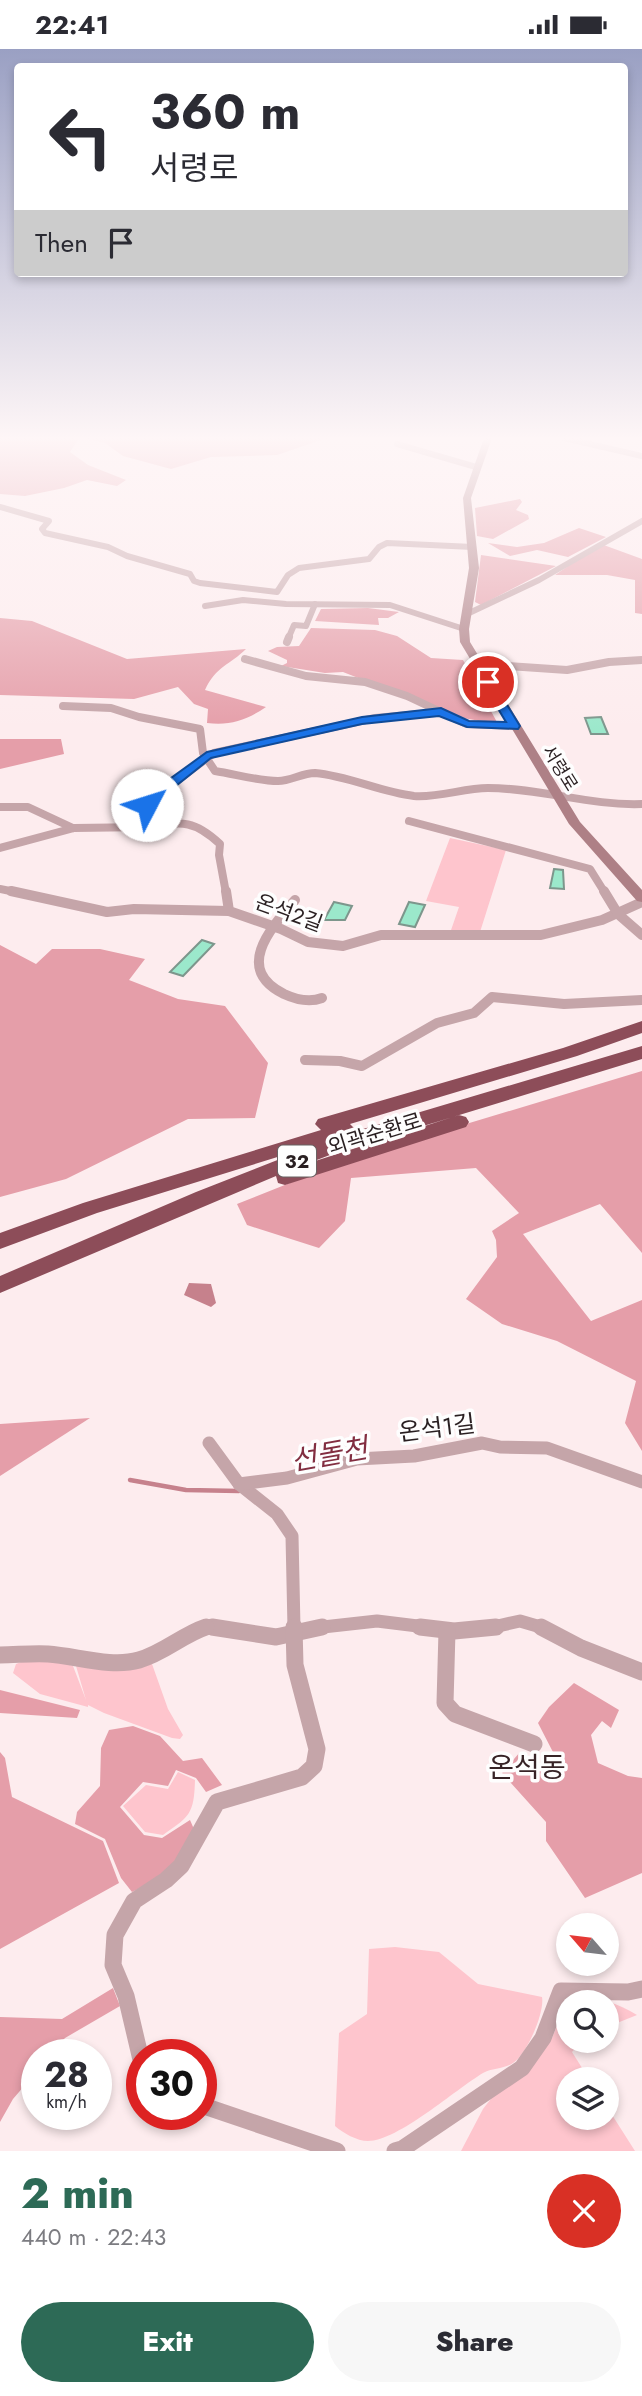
<!DOCTYPE html>
<meta charset="utf-8">
<style>
:root{--surface:#fff;--page:#f7f7f7;--text:#2b2b33;--muted:#7c7c81;--accent:#2d6a56}
body{margin:0;font-family:Jost,"Noto Sans KR",sans-serif;background:var(--page);color:var(--text);height:100vh;display:flex;flex-direction:column;font-size:26px;white-space:nowrap}
*{box-sizing:border-box;margin:0}
p{font-size:23px;color:var(--muted)}
.icon{flex:none;width:38px;height:38px;fill:none;stroke:currentColor;stroke-width:2;stroke-linecap:round;stroke-linejoin:round}
.map{position:relative;height:2102px;overflow:hidden}
.side{display:flex;flex-direction:column;background:var(--surface);flex:1}
.side>*{flex:none}
.banner{position:absolute;left:14px;top:14px;width:614px;height:214px;border-radius:7px;box-shadow:0 4px 10px #0003;background:#fff;color:var(--text);overflow:hidden}
.needle{width:46px;rotate:298deg}
.buttons{position:absolute;left:556px;top:1864px;display:grid;gap:14px}
.buttons a{display:grid;place-items:center;width:63px;height:63px;border-radius:50%;background:var(--surface);box-shadow:0 4px 10px #0003;font-size:35px}
.speed{position:absolute;left:21px;top:1990px;display:flex;gap:14px;font-size:35px;font-weight:700;text-align:center}
.speed>*{display:grid;place-content:center;width:91px;height:91px;border-radius:50%;background:var(--surface);box-shadow:0 4px 10px #0003;line-height:1}
.speed small{font-size:18px;font-weight:400}
.speed .limit{border:10px solid #d22;background:#fff;color:#111}
.pin{position:absolute;display:grid;place-items:center;width:60px;height:60px;color:#fff;margin:-30px;border:4px solid #fff;border-radius:50%;box-shadow:0 2px 7px #0007}
.me{position:absolute;width:77px;margin:-38px;rotate:50deg;stroke-linejoin:round;filter:drop-shadow(0 0 5px #0008)}
.turn{display:flex;align-items:center;gap:24px;height:147px;padding:0 21px;font-size:32px}
.turn .icon{width:91px;height:91px;stroke-width:2.5}
.turn b{display:block;font-size:49px;line-height:60px}
.then{display:flex;align-items:center;height:66px;padding:0 21px;background:#0003;gap:14px;font-size:26px}
.round{display:grid;place-items:center;flex:none;width:74px;height:74px;border-radius:37px;background:var(--page)}
.summary{display:flex;align-items:center;justify-content:space-between;height:119px;padding:0 21px}
h1{font-size:42px;font-weight:800;line-height:52px;color:var(--accent)}
.cta{display:flex;gap:14px;margin-top:auto;padding:14px 21px}
.cta a{flex:1;height:80px;border-radius:42px;background:var(--accent);color:#fff;font-size:28px;font-weight:800;line-height:80px;text-align:center}
.cta a+a{background:var(--page);color:var(--text)}
.status{display:flex;justify-content:space-between;align-items:center;height:49px;padding:0 35px;background:var(--surface);direction:ltr}
.status svg{height:19px;fill:currentColor}
.map>svg:first-child{display:block}
.green{fill:#fec5cd}
.forest{fill:#e59ea9}
.water{fill:#c6818c}
.lines{fill:none;stroke-linecap:round;stroke-linejoin:round}
.stream{stroke:#c6818c;stroke-width:4.5}
.building{fill:#9be8cb;stroke:#7d968c;stroke-width:2}
.street-far4{stroke:#c5a5a9;stroke-width:6}
.street-far3{stroke:#c5a5a9;stroke-width:8}
.street-far2{stroke:#c5a5a9;stroke-width:10}
.street-far1{stroke:#c5a5a9;stroke-width:13}
.street{stroke:#c5a5a9;stroke-width:17}
.secondary{fill:#ae8086;fill-rule:evenodd}
.highway{fill:#8d4d59;fill-rule:evenodd}
.route{fill:#1a73e8;stroke:#114b97;stroke-width:2}
.labels{text-anchor:middle;stroke-width:7;stroke-linejoin:round;paint-order:stroke}
.far-street-label{font-size:18px;fill:#291f21;stroke:#fefefe}
.shield{fill:#fefefe;stroke:#696263;stroke-width:2}
.shield-label{font-size:19px;font-weight:bold;fill:#291f21}
.street-label{font-size:21px;fill:#291f21;stroke:#fefefe}
.near-street-label{font-size:24px;fill:#291f21;stroke:#fefefe}
.near-water-label{font-size:28px;font-style:italic;fill:#822e41;stroke:#fefefe}
.near-quarter-label{font-size:28px;fill:#372326;stroke:#fefefe}
</style>
<div class="status"><b>22:41</b><svg viewBox="0 0 49 12"><path d="M0 12V9h3v3zM5 12V6h3v6zM10 12V3h3v9zM15 12V0h3v12zM26 1h20v11H26zM47 4h2v5h-2z"/></svg></div>
<div class="map">
<svg width="642" height="2102" viewBox="0 0 642 2102">
<rect width="100%" height="100%" fill="#fdecee"/>
<g class="green">
<polygon points="450,789 506,801 480,883 450,884 459,858 426,852"/>
<polygon points="29,1610 58,1612 73,1617 86,1651 76,1617 152,1615 168,1660 183,1686 180,1690 172,1689 104,1664 88,1656 88,1658 40,1645 13,1624 16,1615"/>
<path d="M178 1723 195 1731C194 1765 190 1767 163 1786L145 1783 123 1757 146 1736 168 1740Z"/>
<path d="M395 1898 439 1903 478 1935 542 1948C545 1963 527 2005 513 2014 505 2020 492 2019 483 2024 456 2040 398 2092 368 2092 357 2092 343 2084 335 2077L339 1984 367 1965 369 1900Z"/>
<path d="M578 1947C601 1949 617 1954 637 1966L607 1978V1953H569V1992H582L572 2003 589 2030H569V2068H607V2058L635 2102H461L483 2060 497 2042 552 1989 567 1952Z"/>
</g>
<g class="forest">
<polygon points="0,389 79,389 70,403 88,416 126,431 117,437 87,431 64,439 25,447 0,445"/>
<polygon points="85,389 327,389 277,406 211,408 171,420 123,407 105,394"/>
<polygon points="520,450 522,453 516,461 528,466 529,470 493,490 477,487 475,459"/>
<polygon points="579,479 606,488 568,508 537,501 510,507 488,494 517,498 544,494"/>
<polygon points="601,495 642,510 642,565 635,564 635,531 607,526 555,526"/>
<polygon points="481,506 556,517 481,556 475,553"/>
<polygon points="368,559 399,563 388,569 378,569 379,576 315,572 321,560"/>
<path d="M0 569 32 572 127 610 246 600C230 616 216 617 205 641L266 658C247 671 230 677 207 674L208 660 194 655 178 638 134 650 0 646Z"/>
<polygon points="311,579 375,581 397,587 431,609 463,611 498,675 457,668 343,623 325,624 281,617 287,614 287,611 268,602 277,598 299,597"/>
<polygon points="0,690 61,690 64,705 0,720"/>
<polygon points="0,896 36,915 52,900 100,900 145,910 129,931 178,950 225,957 268,1014 255,1069 188,1070 66,1130 0,1148"/>
<polygon points="642,1022 642,1204 600,1155 523,1185 591,1272 642,1251 642,1402 625,1374 636,1332 557,1292 502,1275 466,1250 497,1208 496,1191 492,1182 519,1164 476,1119 351,1129 345,1172 319,1199 247,1176 237,1155 350,1110"/>
<polygon points="90,1369 0,1427 0,1375"/>
<polygon points="574,1634 619,1661 611,1679 602,1672 591,1686 598,1714 628,1727 642,1729 642,1824 585,1849 546,1792 546,1773 502,1724 520,1703 549,1723 567,1719 555,1707 538,1674 549,1658"/>
<polygon points="0,1641 80,1661 77,1669 0,1664"/>
<path d="M133 1677 160 1687 183 1712 202 1709 222 1736 206 1743 196 1729 176 1721 168 1737 143 1733 120 1758 144 1786 162 1789 190 1771 197 1787C178 1812 161 1830 132 1843L121 1829 105 1790 75 1775 77 1763 100 1737 101 1699 109 1681Z"/>
<polygon points="0,1703 5,1709 12,1748 103,1792 119,1834 0,1900"/>
<polygon points="113,1939 120,1957 65,1989 50,2005 37,2006 37,2022 13,2050 0,2073 0,1968 62,1970"/>
</g>
<polygon class="water" points="189,1234 211,1235 216,1254 211,1258 184,1246"/>
<g class="lines">
<polyline class="stream" points="130,1431 186,1441 239,1442"/>
</g>
<g class="building">
<polygon points="601,668 608,685 591,685 585,669"/>
<polygon points="554,820 563,821 564,840 550,839"/>
<polygon points="334,853 352,857 345,871 324,871"/>
<polygon points="409,853 425,856 415,878 399,875"/>
<polygon points="202,891 214,895 183,927 170,923"/>
</g>
<g class="lines">
<g class="street-far4">
<polyline points="564,389 642,407"/>
<polyline points="397,395 476,418"/>
<polyline points="0,458 49,472 42,480 45,484 108,498 127,507 190,525 194,532 200,534 277,543 288,526 299,519 369,510 379,498 387,494 473,498"/>
<polyline points="205,557 243,551 286,555 390,556 464,580"/>
<polyline points="467,565 539,531 642,472"/>
<polyline points="288,590 294,576 306,577 315,555"/>
</g>
<g class="street-far3">
<polyline points="287,593 289,588"/>
<polyline points="245,610 306,627 365,633 407,647 441,663"/>
<polyline points="477,615 567,621 609,613 642,611"/>
<path d="M63 657 111 659 139 668 200 680 203 704 215 722C235 725 258 732 278 732 291 732 302 724 315 724 349 727 380 743 414 747 438 749 464 739 488 739 541 739 590 757 642 755"/>
<polyline points="0,758 28,758 73,779"/>
<polyline points="409,772 590,820 605,844"/>
<polyline points="0,799 74,779 148,778"/>
<polyline points="0,840 20,844"/>
<path d="M226 844 219 806 220 795C193 770 182 773 148 778 147 768 145 759 151 751L214 704 375 669 441 663 467 675 514 677"/>
</g>
<g class="street-far2">
<polyline points="11,842 107,863 134,860 229,862"/>
<polyline points="226,842 229,862 281,880 308,893 343,897 381,886 541,886 602,871 642,853"/>
<polyline points="604,842 618,865 642,886"/>
<path d="M295 851C270 880 234 920 284 945 297 951 309 954 322 949"/>
<polyline points="305,1011 340,1012 362,1017 437,974 474,964 492,948 564,955 642,951"/>
</g>
<g class="street-far1">
<polyline points="209,1394 239,1435 277,1465 292,1487 294,1579"/>
<polyline points="239,1435 287,1429 357,1410 414,1407 482,1394 500,1398 547,1399 642,1433"/>
<polyline points="202,1579 208,1577 223,1579"/>
<polyline points="314,1579 377,1572 434,1579"/>
<polyline points="489,1579 520,1572 544,1579"/>
</g>
<g class="street">
<polyline points="212,1578 276,1588 322,1578"/>
<polyline points="420,1578 454,1582 496,1578"/>
<polyline points="541,1578 581,1599 642,1623"/>
<polyline points="447,1582 445,1654 455,1665 534,1695"/>
<path d="M0 1606C16 1606 32 1604 48 1605 77 1607 111 1619 139 1611 164 1604 182 1586 206 1578"/>
<polyline points="142,2015 126,1947 113,1916 115,1886 134,1852 166,1831 181,1817 217,1753 302,1728 314,1717 317,1700 295,1616 294,1578"/>
<polyline points="201,2056 337,2102"/>
<polyline points="395,2102 402,2100 522,2019 543,1989 561,1942 628,1943 642,1940"/>
</g>
<polygon class="secondary" points="484,389 492,389 471,449 479,519 469,580 470,593 580,773 642,841 642,853 637,852 569,775 460,593 459,580 469,519 463,449"/>
<polygon class="highway" points="642,972 642,984 577,1007 350,1075 355,1080 353,1083 642,997 642,1010 335,1104 309,1114 459,1066 466,1068 469,1073 466,1078 285,1136 278,1134 276,1127 0,1244 0,1227 196,1143 313,1097 97,1164 0,1200 0,1184 83,1154 321,1081 315,1075 318,1070 563,999"/>
</g>
<linearGradient id="sky" x2="0" y2="1"><stop stop-color="#9aa0c3"/><stop offset="0.57" stop-color="#fef6f7"/><stop offset="1" stop-color="#fef6f7" stop-opacity="0"/></linearGradient>
<rect width="642" height="683" fill="url(#sky)"/>
<polygon class="route" points="484,630 493,633 520,677 518,680 467,678 439,667 362,675 211,709 147,760 141,756 153,742 207,703 362,668 441,659 469,672 506,673 482,633"/>
<g class="labels">
<g class="far-street-label">
<text transform="translate(560 719) rotate(58)" y="6">서령로</text>
</g>
<rect class="shield" x="278" y="1096.5" width="38" height="31" rx="5"/>
<g class="shield-label">
<text x="297" y="1119">32</text>
</g>
<g class="street-label">
<text transform="translate(289 864) rotate(20)" y="7">온석2길</text>
<text transform="translate(375 1085) rotate(-17)" y="7">외곽순환로</text>
</g>
<g class="near-street-label">
<text transform="translate(437 1379) rotate(-7)" y="8">온석1길</text>
</g>
<g class="near-water-label">
<text transform="translate(329 1405) rotate(-10)" y="10">선돌천</text>
</g>
<g class="near-quarter-label">
<text x="527" y="1728">온석동</text>
</g>
</g>
</svg>
<div class="buttons">
<a><svg class="needle" viewBox="-14 -14 28 28"><path d="M0-13l5 13h-10z" fill="#e53935"/><path d="M0 13l5-13h-10z" fill="#7c7c81"/></svg></a>
<a><svg class="icon" aria-label="search" viewBox="0 0 24 24"><circle cx="10" cy="10" r="6"/><path d="M15 15l6 6"/></svg></a>
<a><svg class="icon" aria-label="layers" viewBox="0 0 24 24"><path d="M12 4l9 5-9 5-9-5zM3 14l9 5 9-5"/></svg></a>
</div>
<div class="speed"><div>28<small>km/h</small></div><div class="limit">30</div></div>
<div class="pin" style="left:488px;top:633px;background:#d93025"><svg class="icon" aria-label="arrive" viewBox="0 0 24 24"><path d="M6 21V4h12l-3 4 3 4H6"/></svg></div>
<svg class="me" style="left:147px;top:756px" viewBox="-20 -20 40 40"><circle r="19" fill="#fff"/><path d="M0-13L10 11 0 6-10 11z" fill="#1a73e8"/></svg>
<div class="banner">
<div class="turn"><svg class="icon" aria-label="left" viewBox="0 0 24 24"><path d="M17 20v-9H6M10 6l-5 5 5 5"/></svg><div><b>360 m</b>서령로</div></div>
<div class="then">Then<svg class="icon" aria-label="arrive" viewBox="0 0 24 24"><path d="M6 21V4h12l-3 4 3 4H6"/></svg></div>
</div>
</div>
<section class="side">
<div class="summary"><div><h1>2 min</h1><p>440 m · 22:43</p></div><a class="round" style="background:#d93025;color:#fff"><svg class="icon" aria-label="close" viewBox="0 0 24 24"><path d="M6 6l12 12M18 6L6 18"/></svg></a></div>
<div class="cta"><a>Exit</a><a>Share</a></div>
</section>
